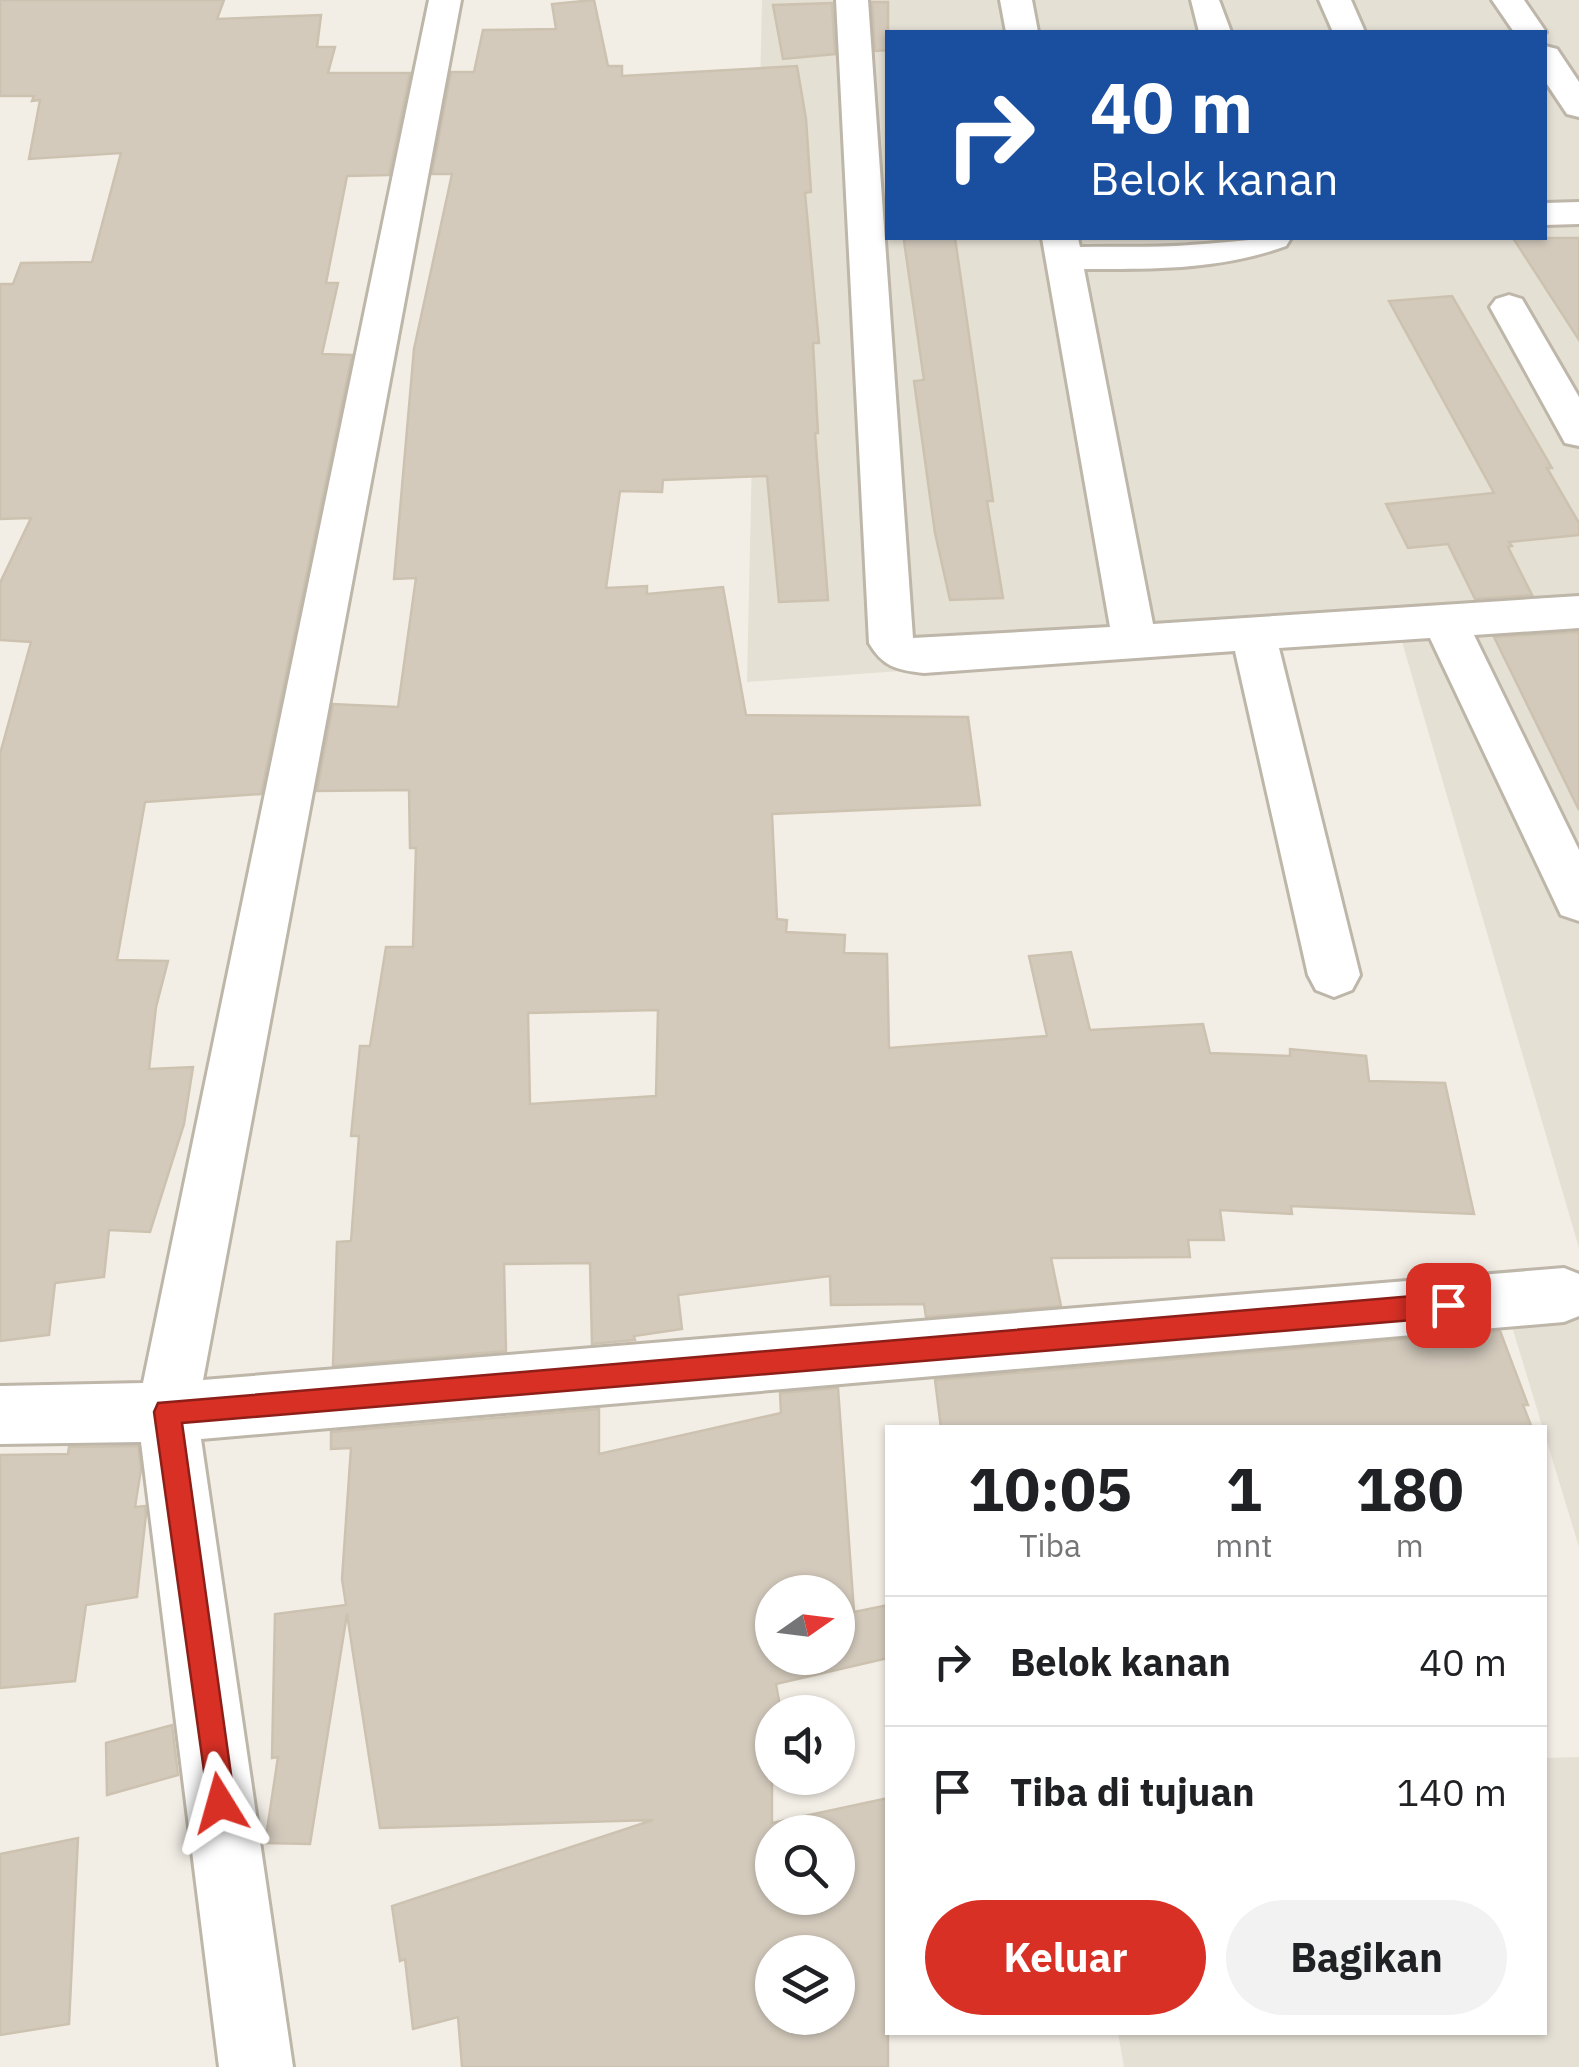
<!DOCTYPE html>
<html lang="id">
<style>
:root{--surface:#fff;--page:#f2f2f2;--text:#202124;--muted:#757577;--line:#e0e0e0;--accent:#d93025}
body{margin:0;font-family:"IBM Plex Sans",sans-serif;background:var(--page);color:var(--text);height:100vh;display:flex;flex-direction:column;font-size:38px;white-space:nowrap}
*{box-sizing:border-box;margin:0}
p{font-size:32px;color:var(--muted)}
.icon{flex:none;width:55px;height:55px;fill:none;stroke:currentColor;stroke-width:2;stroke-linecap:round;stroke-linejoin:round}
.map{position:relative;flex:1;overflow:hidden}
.side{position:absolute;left:885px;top:1425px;width:662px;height:610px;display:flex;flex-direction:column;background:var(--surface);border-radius:0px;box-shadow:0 2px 8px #0004}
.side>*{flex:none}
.top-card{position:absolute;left:885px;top:30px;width:662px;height:210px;border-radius:0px;box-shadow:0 2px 8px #0004;background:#1a4fa0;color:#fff;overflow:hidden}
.needle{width:65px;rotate:76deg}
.fabs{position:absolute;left:755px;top:1575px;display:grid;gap:20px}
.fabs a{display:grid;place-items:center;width:100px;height:100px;border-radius:50%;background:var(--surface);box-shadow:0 2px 8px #0004;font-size:50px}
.pin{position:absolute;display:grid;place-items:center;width:85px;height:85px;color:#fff;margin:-42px;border-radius:20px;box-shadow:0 5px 15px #0006}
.me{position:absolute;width:110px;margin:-55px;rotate:352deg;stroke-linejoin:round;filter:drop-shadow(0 0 8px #0008)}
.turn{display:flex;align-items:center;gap:35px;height:210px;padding:0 40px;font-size:45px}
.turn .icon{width:130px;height:130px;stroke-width:2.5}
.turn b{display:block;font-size:70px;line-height:85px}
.eta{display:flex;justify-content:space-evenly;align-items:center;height:170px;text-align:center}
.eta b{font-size:60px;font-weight:700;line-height:70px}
.action{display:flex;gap:20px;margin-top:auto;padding:20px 40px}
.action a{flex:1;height:115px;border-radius:60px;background:var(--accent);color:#fff;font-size:40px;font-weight:700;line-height:115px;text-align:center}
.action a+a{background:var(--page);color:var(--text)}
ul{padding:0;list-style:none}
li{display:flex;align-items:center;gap:30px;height:130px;padding:0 40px;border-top:2px solid var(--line)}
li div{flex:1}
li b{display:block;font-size:38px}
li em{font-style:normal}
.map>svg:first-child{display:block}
.residential{fill:#e5e0d4;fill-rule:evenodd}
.building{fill:#d3cabc;stroke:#cdc2b0;stroke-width:2.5;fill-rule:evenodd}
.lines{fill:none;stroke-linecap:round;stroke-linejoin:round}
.minor-casing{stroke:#bdb6a9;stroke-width:6}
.minor{fill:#fff;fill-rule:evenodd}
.route{fill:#d93025;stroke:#8d1f18;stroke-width:2.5}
</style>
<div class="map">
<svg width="1579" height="2067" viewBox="0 0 1579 2067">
<rect width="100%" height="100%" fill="#f2eee6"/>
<g class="residential">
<path d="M762 0H1579V1248L1400 635 747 682ZM888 32H1545V238H888Z"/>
<polygon points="1579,1276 1579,1547 1499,1284"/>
<polygon points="1579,1757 1579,2067 1124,2067 1118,2033 1545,2032 1545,1758"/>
</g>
<g class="building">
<polygon points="0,0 224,0 217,19 321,15 317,47 335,47 328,73 410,73 389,175 347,176 326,283 338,283 322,354 352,355 261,794 145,802 117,960 168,961 156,1007 149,1069 193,1067 184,1124 150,1232 109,1230 104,1277 55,1283 49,1335 0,1341 0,754 31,642 0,640 0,583 31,518 0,519 0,284 13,284 21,263 92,262 121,153 29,159 40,100 32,101 34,96 0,96"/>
<path d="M594 0 608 66H622V76L797 66 806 119 811 192 805 193 819 343H813L818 433H815L828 600 779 602 767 476 663 480 662 492 620 491 606 588 647 586V594L723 587 746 715 968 717 980 805 772 814 777 919 787 920 786 932 845 935 844 953 887 954 889 1048 1047 1036 1029 956 1071 952 1090 1030 1203 1024 1210 1053 1290 1056V1049L1366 1056 1369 1081 1445 1083 1474 1214 1291 1206 1292 1214 1220 1210 1224 1240H1188L1190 1257 1051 1258 1061 1306 926 1317 924 1304 831 1305 830 1276 678 1295 682 1329 634 1336 635 1340 592 1344 590 1263 504 1264 506 1351 333 1366 337 1242 351 1241 359 1136H351L360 1046H370L386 947H413L416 848H410L409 790 317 791 333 704 398 707 416 578 394 579 414 349 452 174H432L451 72H474L483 30 556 29 552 4ZM658 1010 656 1096 530 1104 528 1013Z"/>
<polygon points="872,2 888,2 888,50 875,51"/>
<polygon points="832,3 835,54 783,59 773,5"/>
<polygon points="907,238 955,238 993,501 987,501 1003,598 950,600 935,533 914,381 924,380 904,241"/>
<polygon points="1513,238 1579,238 1579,340"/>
<polygon points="1452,296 1552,468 1547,468 1579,523 1579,535 1509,542 1512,546 1508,547 1532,595 1475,599 1448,544 1408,548 1386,504 1494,493 1389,301"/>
<polygon points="1579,632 1579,810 1494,637"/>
<polygon points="1500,1331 1528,1405 1523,1405 1532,1428 941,1428 935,1380"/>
<path d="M838 1388 854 1612 888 1605V1658L776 1684 781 1712H772V1823L888 1798V2067H462L458 2017 413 2029 405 1959 400 1961 392 1906 653 1820 380 1828 347 1614 310 1844 265 1843 278 1757 272 1758 275 1614 346 1605 342 1579 351 1448 331 1449V1432L599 1409V1454L781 1413 780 1393ZM772 1592H838V1658H772ZM772 1832H838V1898H772ZM772 1952H838V2018H772Z"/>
<polygon points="138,1446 141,1469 135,1507 145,1506 146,1514 137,1597 86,1605 75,1681 0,1688 0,1455 68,1454 69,1447"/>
<polygon points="172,1725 178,1775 107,1795 106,1743"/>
<polygon points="78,1838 69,2024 0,2035 0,1854"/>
</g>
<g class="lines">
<defs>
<g id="minor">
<polygon points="429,0 461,0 203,1380 1564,1268 1579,1274 1579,1316 1564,1322 201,1439 293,2067 219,2067 141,1442 0,1444 0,1386 143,1383"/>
<path d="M836 0H868L913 638 1110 627 1042 238H1078L1080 247C1117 246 1153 248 1190 245 1224 243 1256 238 1291 238L1286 246C1220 270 1154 269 1084 269L1153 624 1579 596V628L1474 635 1579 850V921L1561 915 1430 638 1279 648 1360 975 1352 990 1334 997 1316 990 1308 975 1235 651 924 673C897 670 883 667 869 643Z"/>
<polygon points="1000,0 1032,0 1038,32 1006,32"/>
<polygon points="1191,0 1219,0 1231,32 1199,32"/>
<polygon points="1319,0 1351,0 1365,32 1333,32"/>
<polygon points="1492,0 1524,0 1546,32 1514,32"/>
<polygon points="1545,46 1557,49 1579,82 1579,117 1567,114 1545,81"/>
<polygon points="1579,202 1579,224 1545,225 1545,203"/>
<polygon points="1509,295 1522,299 1579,397 1579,446 1565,443 1490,307 1496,299"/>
</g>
</defs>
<use href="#minor" class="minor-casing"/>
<use href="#minor" class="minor"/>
</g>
<polygon class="route" points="1448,1293 1456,1297 1460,1305 1456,1313 1448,1317 182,1423 235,1803 231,1814 220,1818 210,1814 154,1412 158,1403"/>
</svg>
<div class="fabs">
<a><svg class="needle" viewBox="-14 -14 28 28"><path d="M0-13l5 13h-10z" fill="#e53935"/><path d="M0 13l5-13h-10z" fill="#757577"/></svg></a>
<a><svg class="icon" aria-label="sound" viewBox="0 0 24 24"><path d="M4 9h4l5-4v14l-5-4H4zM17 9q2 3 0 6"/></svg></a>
<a><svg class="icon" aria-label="search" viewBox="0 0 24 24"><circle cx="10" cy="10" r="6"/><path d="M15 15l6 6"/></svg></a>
<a><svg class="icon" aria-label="layers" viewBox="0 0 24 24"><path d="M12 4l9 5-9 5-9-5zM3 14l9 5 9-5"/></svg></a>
</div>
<div class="pin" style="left:1448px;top:1305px;background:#d93025"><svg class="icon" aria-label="arrive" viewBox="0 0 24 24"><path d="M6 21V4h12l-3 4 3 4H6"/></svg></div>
<svg class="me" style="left:220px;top:1803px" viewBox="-20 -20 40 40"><path d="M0-17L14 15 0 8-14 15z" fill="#d93025" stroke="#fff" stroke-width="4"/></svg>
<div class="top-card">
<div class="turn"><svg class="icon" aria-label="right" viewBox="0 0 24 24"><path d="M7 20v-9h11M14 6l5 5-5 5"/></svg><div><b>40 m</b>Belok kanan</div></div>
</div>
<section class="side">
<div class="eta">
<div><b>10:05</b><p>Tiba</p></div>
<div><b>1</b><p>mnt</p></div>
<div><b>180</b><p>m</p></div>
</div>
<ul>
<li><svg class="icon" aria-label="right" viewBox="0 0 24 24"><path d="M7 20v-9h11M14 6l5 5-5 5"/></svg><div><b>Belok kanan</b></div><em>40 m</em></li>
<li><svg class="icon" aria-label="arrive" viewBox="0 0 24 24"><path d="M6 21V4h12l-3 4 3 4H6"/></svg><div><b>Tiba di tujuan</b></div><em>140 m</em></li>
</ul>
<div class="action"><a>Keluar</a><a>Bagikan</a></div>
</section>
</div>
